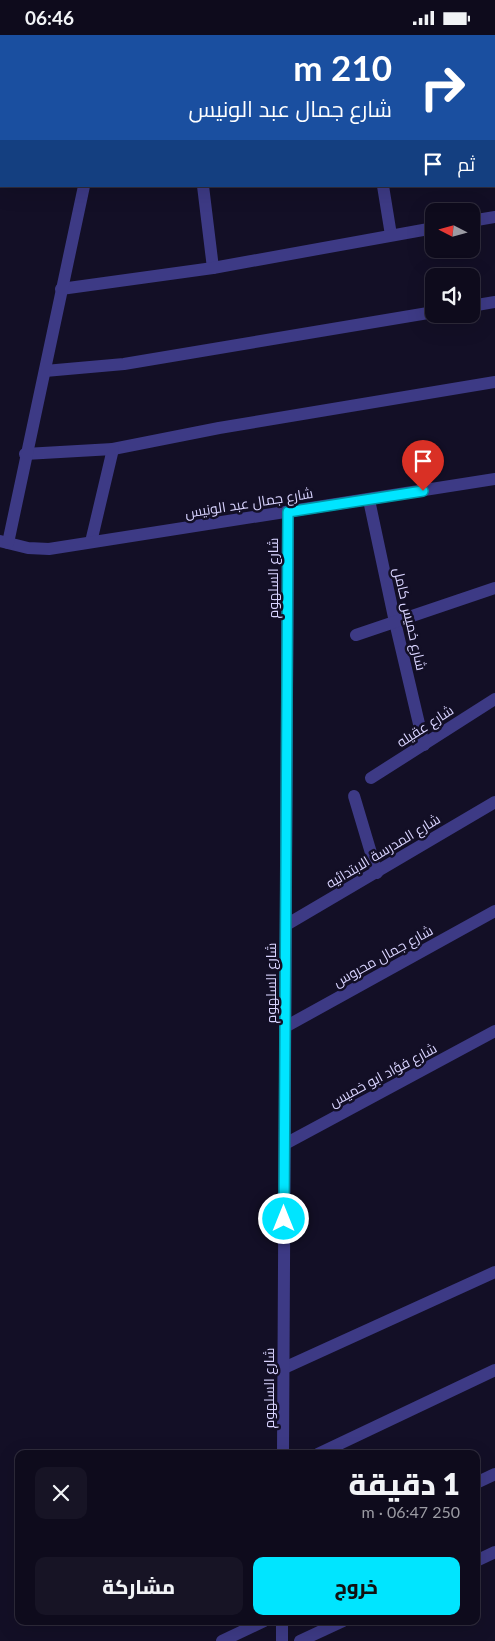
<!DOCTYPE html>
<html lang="ar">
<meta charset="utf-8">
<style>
:root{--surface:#0e0b1c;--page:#171425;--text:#f1f3f6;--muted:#9b9ba3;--line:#2e2b3b;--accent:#00e5ff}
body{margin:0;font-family:Lato,Cairo,sans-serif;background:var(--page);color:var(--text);direction:rtl;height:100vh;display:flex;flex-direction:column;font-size:19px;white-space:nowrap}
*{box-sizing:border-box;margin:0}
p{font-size:16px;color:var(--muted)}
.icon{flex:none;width:28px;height:28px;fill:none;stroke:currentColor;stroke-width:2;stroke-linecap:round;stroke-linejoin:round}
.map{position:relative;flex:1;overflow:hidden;direction:ltr}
.sheet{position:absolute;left:15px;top:1415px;width:465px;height:175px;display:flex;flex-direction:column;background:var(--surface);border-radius:10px;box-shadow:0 5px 20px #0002,0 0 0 1px var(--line);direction:rtl}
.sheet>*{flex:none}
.banner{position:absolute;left:0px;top:0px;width:495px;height:152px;box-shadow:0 5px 20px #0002,0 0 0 1px var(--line);direction:rtl;background:#1a4fa0;color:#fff;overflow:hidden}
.needle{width:32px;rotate:276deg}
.buttons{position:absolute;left:425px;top:168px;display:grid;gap:10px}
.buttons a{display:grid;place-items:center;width:55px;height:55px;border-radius:10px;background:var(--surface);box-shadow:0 5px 20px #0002,0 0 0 1px var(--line);font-size:25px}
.pin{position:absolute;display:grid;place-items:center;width:42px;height:42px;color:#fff;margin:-51px -21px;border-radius:50% 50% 50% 0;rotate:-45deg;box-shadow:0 0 5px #0007}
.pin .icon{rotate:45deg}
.me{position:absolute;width:55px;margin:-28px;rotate:0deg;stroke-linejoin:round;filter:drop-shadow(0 0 4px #0008)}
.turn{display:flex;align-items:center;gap:18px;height:105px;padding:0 20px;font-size:22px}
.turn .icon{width:65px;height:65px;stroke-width:2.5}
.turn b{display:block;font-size:35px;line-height:42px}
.then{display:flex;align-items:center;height:48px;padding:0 20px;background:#0003;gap:10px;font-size:19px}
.round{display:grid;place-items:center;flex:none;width:52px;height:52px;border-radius:10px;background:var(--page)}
.head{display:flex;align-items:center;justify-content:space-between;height:85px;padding:0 20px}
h1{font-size:30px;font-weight:800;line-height:38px}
.primary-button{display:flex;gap:10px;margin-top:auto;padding:10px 20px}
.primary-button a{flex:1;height:58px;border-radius:10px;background:var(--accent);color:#111;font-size:20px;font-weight:800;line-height:58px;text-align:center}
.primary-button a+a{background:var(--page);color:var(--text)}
.status{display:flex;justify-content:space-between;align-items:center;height:35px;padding:0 25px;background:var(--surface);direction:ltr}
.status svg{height:14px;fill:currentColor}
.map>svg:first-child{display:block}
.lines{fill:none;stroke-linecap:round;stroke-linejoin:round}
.service{stroke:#3d3a85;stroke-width:12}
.minor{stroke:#3d3a85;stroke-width:12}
.route-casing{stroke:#0095a6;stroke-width:12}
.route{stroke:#00e5ff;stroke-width:9}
.labels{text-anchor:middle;stroke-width:5;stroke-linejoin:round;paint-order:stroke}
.street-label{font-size:14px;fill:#d9d4ff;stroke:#130f26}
</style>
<div class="status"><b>06:46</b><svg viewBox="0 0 49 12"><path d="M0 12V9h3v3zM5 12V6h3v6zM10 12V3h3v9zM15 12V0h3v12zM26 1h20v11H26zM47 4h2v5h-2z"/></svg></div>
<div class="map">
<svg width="495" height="1606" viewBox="0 0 495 1606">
<rect width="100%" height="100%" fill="#130f26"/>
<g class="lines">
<polyline class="service" points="0,53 1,53"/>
<g class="minor">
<polyline points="56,0 57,1"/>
<polyline points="121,1 122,0"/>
<polyline points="494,50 495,50"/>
<polyline points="203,151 213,233"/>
<polyline points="383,151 391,200"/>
<polyline points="471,186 495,182"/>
<polyline points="61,254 213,233 434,193"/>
<polyline points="471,271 495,267"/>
<polyline points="45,336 124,329 434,277"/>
<polyline points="113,414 219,393 495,347"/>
<polyline points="25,419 113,414 91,507"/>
<polyline points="369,465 395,587 424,710"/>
<polyline points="0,506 28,513 49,514 495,444"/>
<polyline points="8,508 84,151"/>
<polyline points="356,600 495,553"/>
<polyline points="371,743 495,664"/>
<polyline points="354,761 377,838"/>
<polyline points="286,890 495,767"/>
<polyline points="285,992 495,876"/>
<polyline points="285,1109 495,996"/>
<polyline points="284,1333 495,1237"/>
<polyline points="283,1419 288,477"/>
<polyline points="318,1419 495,1335"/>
<polyline points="476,1448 495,1439"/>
<polyline points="476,1526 495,1517"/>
<polyline points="222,1606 264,1586"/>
<polyline points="282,1606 282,1586"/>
<polyline points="300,1606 343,1586"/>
</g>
</g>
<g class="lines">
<defs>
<polyline id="route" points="284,1184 288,477 423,456"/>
</defs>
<use href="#route" class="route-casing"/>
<use href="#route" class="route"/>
</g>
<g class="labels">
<g class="street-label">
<text transform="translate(249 468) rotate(-9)" y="5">شارع جمال عبد الونيس</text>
<text transform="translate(273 543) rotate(-90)" y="5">شارع السلهوم</text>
<text transform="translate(410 584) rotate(77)" y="5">شارع خميس كامل</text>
<text transform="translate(425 691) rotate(-33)" y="5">شارع عقيله</text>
<text transform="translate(383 816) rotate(-31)" y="5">شارع المدرسة الابتدائيه</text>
<text transform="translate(383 921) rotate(-29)" y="5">شارع جمال محروس</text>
<text transform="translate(271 948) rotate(-90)" y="5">شارع السلهوم</text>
<text transform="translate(383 1040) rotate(-28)" y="5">شارع فؤاد ابو خميس</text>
<text transform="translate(269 1353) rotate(-90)" y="5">شارع السلهوم</text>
</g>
</g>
</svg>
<div class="buttons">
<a><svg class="needle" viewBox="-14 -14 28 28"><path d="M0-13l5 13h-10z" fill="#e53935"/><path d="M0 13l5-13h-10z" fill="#9b9ba3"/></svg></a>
<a><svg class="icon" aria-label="sound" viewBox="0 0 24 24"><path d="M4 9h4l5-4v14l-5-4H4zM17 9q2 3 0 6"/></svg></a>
</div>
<div class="pin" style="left:423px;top:456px;background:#d93025"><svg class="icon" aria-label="arrive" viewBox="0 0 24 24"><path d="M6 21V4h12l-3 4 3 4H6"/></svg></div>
<svg class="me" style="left:284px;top:1184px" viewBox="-20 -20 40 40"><circle r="17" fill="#00e5ff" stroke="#fff" stroke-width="3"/><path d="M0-11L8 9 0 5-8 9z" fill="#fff"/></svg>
<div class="banner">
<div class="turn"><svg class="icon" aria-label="right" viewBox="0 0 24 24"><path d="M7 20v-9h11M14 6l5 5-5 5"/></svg><div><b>210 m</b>شارع جمال عبد الونيس</div></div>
<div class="then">ثم<svg class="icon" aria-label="arrive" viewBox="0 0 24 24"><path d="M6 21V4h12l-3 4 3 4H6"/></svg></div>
</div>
<section class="sheet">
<div class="head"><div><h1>1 دقيقة</h1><p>250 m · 06:47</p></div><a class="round"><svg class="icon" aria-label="close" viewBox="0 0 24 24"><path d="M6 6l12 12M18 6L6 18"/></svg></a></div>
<div class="primary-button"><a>خروج</a><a>مشاركة</a></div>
</section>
</div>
